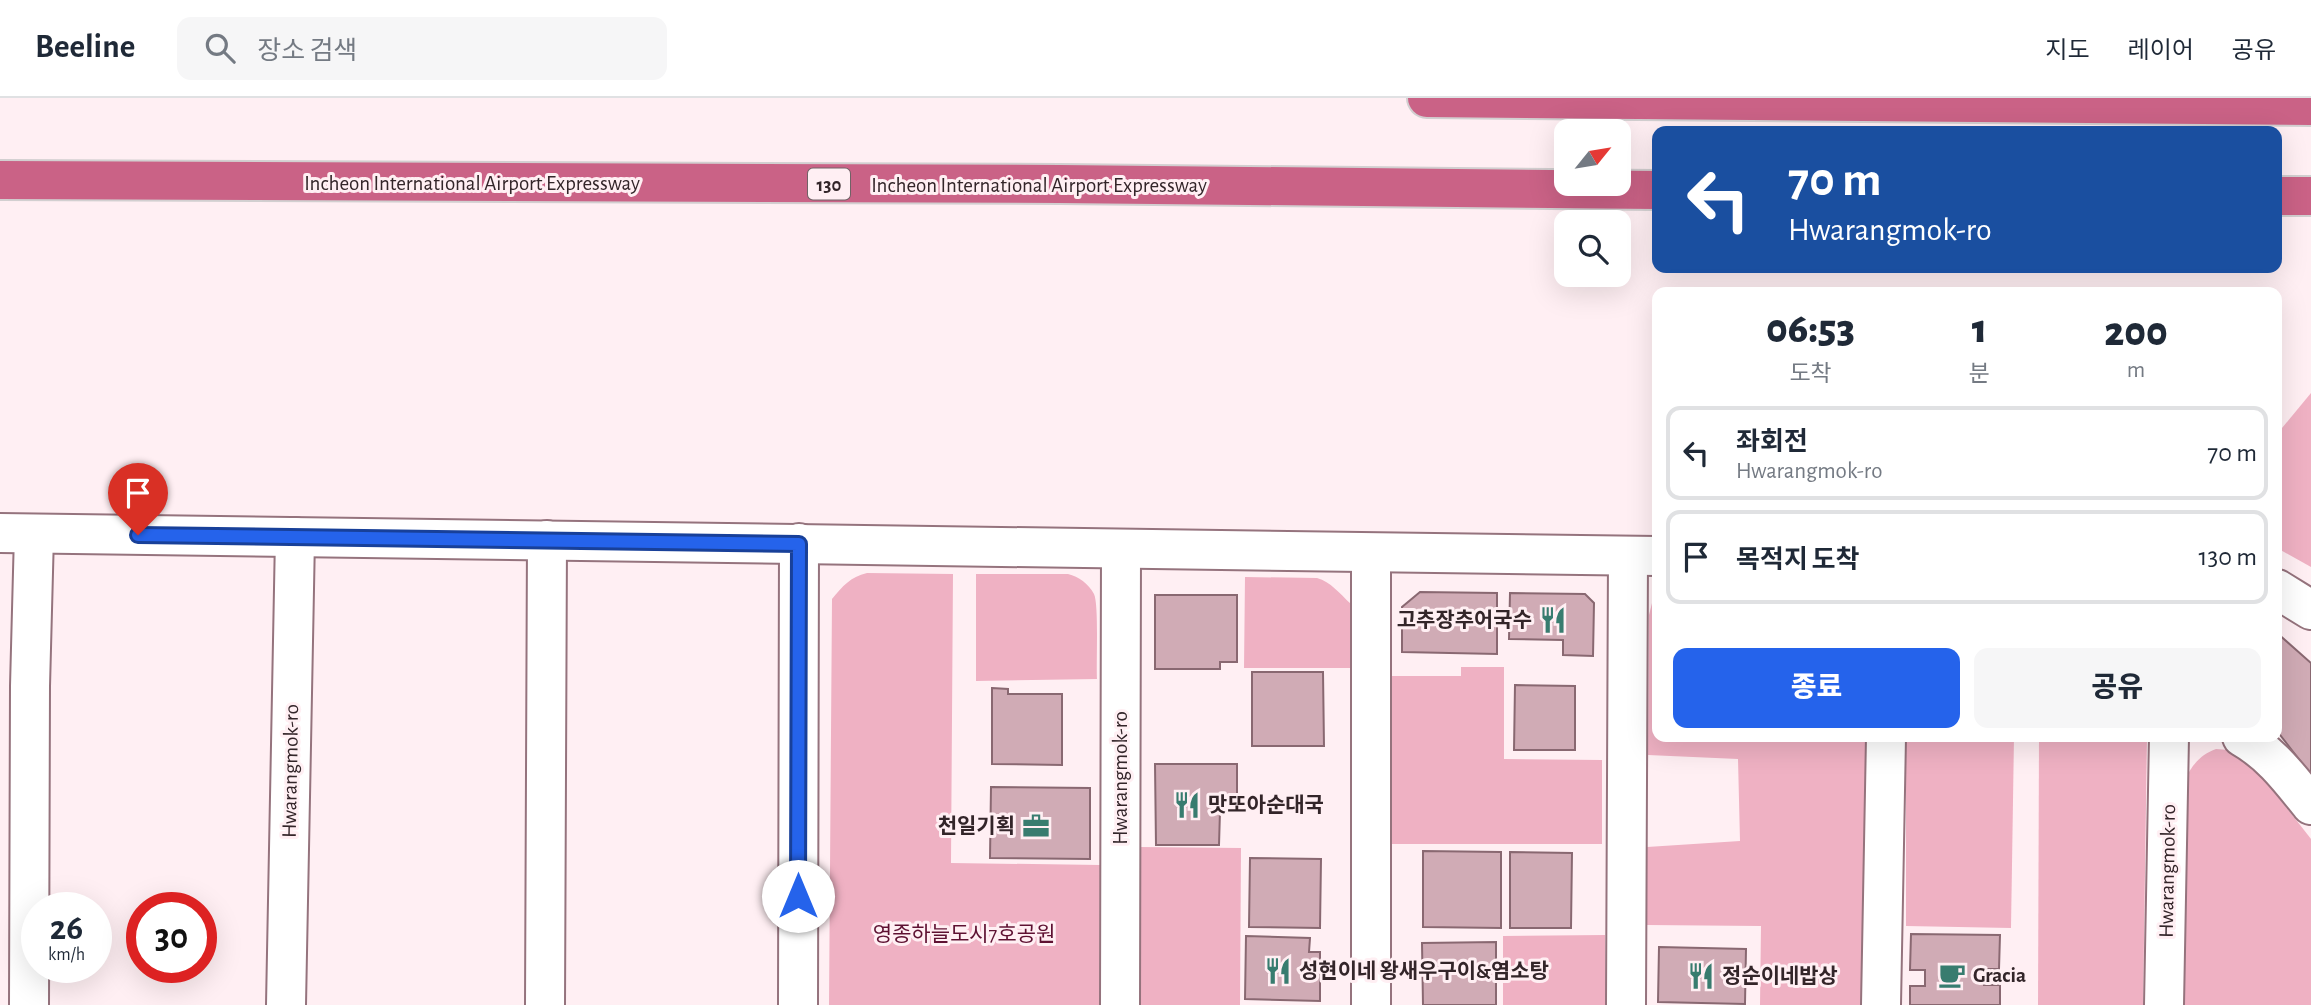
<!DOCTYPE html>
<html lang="ko">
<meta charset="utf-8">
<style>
:root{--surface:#fff;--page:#f6f6f7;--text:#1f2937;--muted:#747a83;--line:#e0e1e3;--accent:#2563eb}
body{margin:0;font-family:"Alegreya Sans","Noto Sans KR",sans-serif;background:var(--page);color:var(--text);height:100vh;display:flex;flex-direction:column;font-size:26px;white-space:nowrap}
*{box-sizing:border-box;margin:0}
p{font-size:23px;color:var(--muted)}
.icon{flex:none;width:38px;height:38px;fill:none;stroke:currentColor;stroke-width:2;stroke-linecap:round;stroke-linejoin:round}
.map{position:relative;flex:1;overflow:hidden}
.drawer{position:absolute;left:1652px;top:189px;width:630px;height:455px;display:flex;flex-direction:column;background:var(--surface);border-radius:14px;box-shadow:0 7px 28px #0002}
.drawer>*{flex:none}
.hud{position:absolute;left:1652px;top:28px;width:630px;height:147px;border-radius:14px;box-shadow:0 7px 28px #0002;background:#1a4fa0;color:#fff;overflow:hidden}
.needle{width:46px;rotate:60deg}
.tools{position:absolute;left:1554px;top:21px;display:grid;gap:14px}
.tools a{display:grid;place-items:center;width:77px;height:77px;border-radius:14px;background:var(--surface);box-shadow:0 7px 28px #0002;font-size:35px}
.speed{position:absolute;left:21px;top:794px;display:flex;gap:14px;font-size:35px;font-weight:700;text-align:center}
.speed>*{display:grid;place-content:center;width:91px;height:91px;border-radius:50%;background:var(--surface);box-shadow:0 7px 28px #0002;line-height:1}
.speed small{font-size:18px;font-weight:400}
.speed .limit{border:10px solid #d22;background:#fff;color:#111}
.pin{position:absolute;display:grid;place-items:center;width:60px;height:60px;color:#fff;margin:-72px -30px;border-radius:50% 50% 50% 0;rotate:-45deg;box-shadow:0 0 7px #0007}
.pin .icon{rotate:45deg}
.me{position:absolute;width:77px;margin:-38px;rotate:0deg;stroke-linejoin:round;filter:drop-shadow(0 0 5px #0008)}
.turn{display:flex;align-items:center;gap:24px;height:147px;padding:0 21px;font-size:32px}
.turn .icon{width:91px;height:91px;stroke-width:2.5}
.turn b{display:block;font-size:49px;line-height:60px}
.eta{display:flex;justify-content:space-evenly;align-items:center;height:119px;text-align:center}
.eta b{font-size:42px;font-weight:800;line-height:49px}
.primary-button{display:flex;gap:14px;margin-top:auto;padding:14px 21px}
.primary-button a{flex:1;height:80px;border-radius:14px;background:var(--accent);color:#fff;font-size:28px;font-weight:800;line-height:80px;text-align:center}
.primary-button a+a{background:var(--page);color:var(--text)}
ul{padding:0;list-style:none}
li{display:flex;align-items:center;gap:21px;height:94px;margin:0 14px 10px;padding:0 7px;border:4px solid var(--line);border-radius:14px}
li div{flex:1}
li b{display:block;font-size:26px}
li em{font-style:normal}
header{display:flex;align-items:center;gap:42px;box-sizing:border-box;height:98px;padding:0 35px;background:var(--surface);border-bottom:2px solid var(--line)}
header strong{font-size:33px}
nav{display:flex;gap:38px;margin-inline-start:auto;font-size:24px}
.search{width:490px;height:63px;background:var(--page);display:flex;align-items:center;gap:18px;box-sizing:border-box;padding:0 24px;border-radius:14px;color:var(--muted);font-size:26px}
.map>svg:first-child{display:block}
.green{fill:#efb1c3}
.building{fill:#d0abb5;stroke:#896871;stroke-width:2}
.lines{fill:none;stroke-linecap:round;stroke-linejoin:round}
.minor-casing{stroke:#95737d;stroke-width:42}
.highway-casing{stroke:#d2cfd0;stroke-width:42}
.minor{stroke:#fff;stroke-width:38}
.highway{stroke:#ca6286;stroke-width:38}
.route-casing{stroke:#184099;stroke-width:18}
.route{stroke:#2563eb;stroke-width:12}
.labels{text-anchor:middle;stroke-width:6;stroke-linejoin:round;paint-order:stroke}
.shield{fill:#ffeff3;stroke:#706266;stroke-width:2}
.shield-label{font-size:19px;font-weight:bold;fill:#332529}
.street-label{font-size:21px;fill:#332529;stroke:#ffeff3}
.poi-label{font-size:21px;font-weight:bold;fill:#332529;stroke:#ffeff3;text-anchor:start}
.park-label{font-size:21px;fill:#5e1132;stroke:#ffeff3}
</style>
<header>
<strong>Beeline</strong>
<div class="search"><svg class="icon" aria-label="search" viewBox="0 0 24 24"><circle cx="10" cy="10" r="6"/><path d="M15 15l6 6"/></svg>장소 검색</div>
<nav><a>지도</a><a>레이어</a><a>공유</a></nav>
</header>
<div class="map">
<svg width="2311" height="907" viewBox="0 0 2311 907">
<rect width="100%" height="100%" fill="#ffeff3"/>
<g class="green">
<polygon points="2311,295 2311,469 2277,450 2277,336"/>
<path d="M867 475 953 476 951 765 1100 767 1099 907H829L832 501C843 488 850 479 867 475Z"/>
<path d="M976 476H1068C1079 479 1088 485 1094 496 1099 507 1096 565 1097 581L976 583Z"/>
<path d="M1245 479 1317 480C1331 484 1339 495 1351 506L1352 570H1244Z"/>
<polygon points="1657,496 1657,639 1868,639 1862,907 1760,907 1761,828 1647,827 1647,749 1740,743 1738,661 1648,657 1649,517 1652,505"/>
<polygon points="1461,569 1504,569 1504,661 1602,662 1602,746 1387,746 1386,578 1461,578"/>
<polygon points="1906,639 2014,639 2011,830 1906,828"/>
<polygon points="2039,639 2147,639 2143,907 2038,907"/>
<path d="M2216 651 2229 652 2253 667 2311 741V907H2185V682C2191 668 2201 656 2216 651Z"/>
<polygon points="1140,749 1241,750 1240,907 1139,907"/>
<polygon points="1605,837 1606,907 1503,907 1503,838"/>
</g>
<g class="building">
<polygon points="1420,494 1497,495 1497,556 1402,554 1402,509"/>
<polygon points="1510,495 1585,496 1594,505 1593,558 1563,557 1563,542 1509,541"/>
<polygon points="1155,497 1237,497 1237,564 1220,564 1220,571 1155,571"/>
<polygon points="2277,535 2311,565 2311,677 2277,633"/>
<polygon points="1252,574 1323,574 1324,648 1252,648"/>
<polygon points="1515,587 1575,588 1575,652 1514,652"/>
<polygon points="992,590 1008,591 1008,596 1062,596 1062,667 992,666"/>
<polygon points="1155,666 1237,666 1237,713 1220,713 1219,747 1156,747"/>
<polygon points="991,689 1090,690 1090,761 990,760"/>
<polygon points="1423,753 1501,754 1501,830 1423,829"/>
<polygon points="1510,754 1572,755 1571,830 1510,830"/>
<polygon points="1250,760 1321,761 1320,830 1249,829"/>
<polygon points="1911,836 2000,837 1999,871 1984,871 1984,887 2000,887 2000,907 1910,907 1910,888 1925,888 1925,872 1910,872"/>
<polygon points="1246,838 1310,840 1309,854 1320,854 1320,903 1245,901"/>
<polygon points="1496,844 1496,907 1423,907 1422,845"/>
<polygon points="1659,849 1746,851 1745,906 1658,904"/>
</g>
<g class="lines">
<defs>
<g id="minor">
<polyline points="0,435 1657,458"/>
<polyline points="1371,455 1371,907"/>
<polyline points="2277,491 2311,512"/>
<path d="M2242 639C2272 656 2290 681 2311 707"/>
<polyline points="29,907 30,588 34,436"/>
<polyline points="286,907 295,439"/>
<polyline points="545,907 547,442"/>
<polyline points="798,907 799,445"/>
<polyline points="1120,907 1121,452"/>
<polyline points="1626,907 1628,459"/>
<polyline points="1881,907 1886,639"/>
<polyline points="2164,907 2169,639"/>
</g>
<g id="highway">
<polyline points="1427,0 2311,8"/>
<polyline points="0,82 1060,86 1657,92"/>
<polyline points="2277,98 2311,98"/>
</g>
</defs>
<use href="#minor" class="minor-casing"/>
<use href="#highway" class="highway-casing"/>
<use href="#minor" class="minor"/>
<use href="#highway" class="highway"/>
</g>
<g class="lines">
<defs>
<polyline id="route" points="138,437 799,446 798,798"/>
</defs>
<use href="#route" class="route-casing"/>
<use href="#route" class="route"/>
</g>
<defs>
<symbol id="restaurant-bare" viewBox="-9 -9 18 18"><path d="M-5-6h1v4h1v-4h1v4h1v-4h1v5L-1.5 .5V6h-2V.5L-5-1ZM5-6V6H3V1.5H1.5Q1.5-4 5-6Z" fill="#387c6f" stroke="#ffeff3" stroke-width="2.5" paint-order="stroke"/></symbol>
<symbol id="office-bare" viewBox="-9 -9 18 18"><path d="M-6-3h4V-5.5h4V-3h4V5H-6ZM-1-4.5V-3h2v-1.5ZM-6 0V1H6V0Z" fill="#387c6f" stroke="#ffeff3" stroke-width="2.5" paint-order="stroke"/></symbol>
<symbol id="cafe-bare" viewBox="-9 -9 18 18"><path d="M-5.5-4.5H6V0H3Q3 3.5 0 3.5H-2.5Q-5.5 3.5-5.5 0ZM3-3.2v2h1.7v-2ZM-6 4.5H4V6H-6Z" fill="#387c6f" stroke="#ffeff3" stroke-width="2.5" paint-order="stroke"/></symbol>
</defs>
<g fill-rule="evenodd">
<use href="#restaurant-bare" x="1534" y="503" width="38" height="38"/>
<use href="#restaurant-bare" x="1168" y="688" width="38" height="38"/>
<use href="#office-bare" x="1017" y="709" width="38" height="38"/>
<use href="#restaurant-bare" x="1259" y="854" width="38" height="38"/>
<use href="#cafe-bare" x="1933" y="858" width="38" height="38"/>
<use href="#restaurant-bare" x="1682" y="859" width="38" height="38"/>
</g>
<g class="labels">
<rect class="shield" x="808" y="70.5" width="42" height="31" rx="5"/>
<g class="shield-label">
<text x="829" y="93">130</text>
</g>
<g class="street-label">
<text x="472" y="92">Incheon International Airport Expressway</text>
<text x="1039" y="94">Incheon International Airport Expressway</text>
<text transform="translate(290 673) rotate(-89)" y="7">Hwarangmok-ro</text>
<text transform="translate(1120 680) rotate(-90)" y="7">Hwarangmok-ro</text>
<text transform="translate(2167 773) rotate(-89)" y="7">Hwarangmok-ro</text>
</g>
<g class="poi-label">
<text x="1532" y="529" text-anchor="end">고추장추어국수</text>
<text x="1208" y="714">맛또아순대국</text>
<text x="1015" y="735" text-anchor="end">천일기획</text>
<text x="1299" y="880">성현이네 왕새우구이&amp;염소탕</text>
<text x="1973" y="884">Gracia</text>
<text x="1722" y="885">정순이네밥상</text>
</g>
<g class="park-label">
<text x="964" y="843">영종하늘도시7호공원</text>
</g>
</g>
</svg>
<div class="tools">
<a><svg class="needle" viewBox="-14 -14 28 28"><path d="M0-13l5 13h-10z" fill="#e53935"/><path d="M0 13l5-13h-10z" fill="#747a83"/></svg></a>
<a><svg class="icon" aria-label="search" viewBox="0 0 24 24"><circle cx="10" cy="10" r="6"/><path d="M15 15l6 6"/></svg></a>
</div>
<div class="speed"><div>26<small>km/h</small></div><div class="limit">30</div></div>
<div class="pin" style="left:138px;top:437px;background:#d93025"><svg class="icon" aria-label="arrive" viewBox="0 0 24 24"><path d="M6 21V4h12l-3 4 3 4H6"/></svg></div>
<svg class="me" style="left:798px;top:798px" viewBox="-20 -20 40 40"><circle r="19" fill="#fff"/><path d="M0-13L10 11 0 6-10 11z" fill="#2563eb"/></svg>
<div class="hud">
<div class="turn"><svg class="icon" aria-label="left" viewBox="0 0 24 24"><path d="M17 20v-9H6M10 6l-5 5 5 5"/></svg><div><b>70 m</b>Hwarangmok-ro</div></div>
</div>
<section class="drawer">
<div class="eta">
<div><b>06:53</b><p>도착</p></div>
<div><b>1</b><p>분</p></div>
<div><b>200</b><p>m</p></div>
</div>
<ul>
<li><svg class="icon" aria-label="left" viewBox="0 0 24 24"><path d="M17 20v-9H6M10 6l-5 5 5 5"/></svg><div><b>좌회전</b><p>Hwarangmok-ro</p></div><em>70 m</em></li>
<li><svg class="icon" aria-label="arrive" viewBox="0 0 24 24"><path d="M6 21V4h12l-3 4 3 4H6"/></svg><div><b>목적지 도착</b></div><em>130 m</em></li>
</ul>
<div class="primary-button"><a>종료</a><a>공유</a></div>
</section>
</div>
